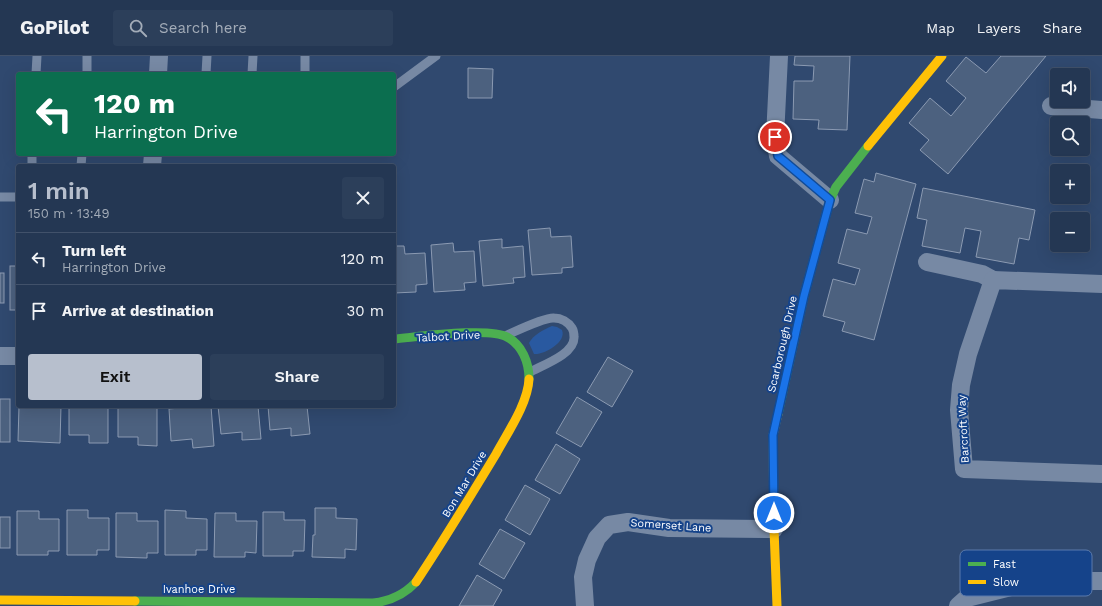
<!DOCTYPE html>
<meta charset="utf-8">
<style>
:root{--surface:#243753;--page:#2c3f5a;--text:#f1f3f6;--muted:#a3acb8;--line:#41516a;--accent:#b7bfcd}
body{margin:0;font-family:"Work Sans",sans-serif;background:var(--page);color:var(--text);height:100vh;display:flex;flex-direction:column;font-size:15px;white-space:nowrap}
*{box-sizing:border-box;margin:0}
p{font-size:13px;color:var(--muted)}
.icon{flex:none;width:22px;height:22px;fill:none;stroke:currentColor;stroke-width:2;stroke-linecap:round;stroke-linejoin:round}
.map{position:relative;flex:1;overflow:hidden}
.sheet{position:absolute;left:16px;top:108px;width:380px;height:244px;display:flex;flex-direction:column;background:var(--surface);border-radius:4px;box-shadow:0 4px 16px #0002,0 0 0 1px var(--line)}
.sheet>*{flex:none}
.top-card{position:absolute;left:16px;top:16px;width:380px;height:84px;border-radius:4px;box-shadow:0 4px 16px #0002,0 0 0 1px var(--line);background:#0b6e4f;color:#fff;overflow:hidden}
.controls{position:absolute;left:1050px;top:12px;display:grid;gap:8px}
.controls a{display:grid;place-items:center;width:40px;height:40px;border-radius:4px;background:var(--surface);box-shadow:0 4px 16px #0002,0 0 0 1px var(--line);font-size:20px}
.pin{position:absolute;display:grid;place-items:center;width:34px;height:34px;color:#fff;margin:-17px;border:2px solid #fff;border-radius:50%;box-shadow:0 1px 4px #0007}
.me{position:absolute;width:44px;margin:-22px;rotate:0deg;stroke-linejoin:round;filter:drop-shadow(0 0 3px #0008)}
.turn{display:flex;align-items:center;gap:14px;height:84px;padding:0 12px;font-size:18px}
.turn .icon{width:52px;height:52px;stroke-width:2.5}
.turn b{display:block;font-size:28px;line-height:34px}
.round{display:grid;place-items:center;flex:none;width:42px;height:42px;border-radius:4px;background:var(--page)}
.headline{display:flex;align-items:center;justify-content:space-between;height:68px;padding:0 12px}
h1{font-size:24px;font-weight:600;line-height:30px;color:var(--accent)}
.button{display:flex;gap:8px;margin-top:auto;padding:8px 12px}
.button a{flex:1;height:46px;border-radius:4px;background:var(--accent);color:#111;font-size:16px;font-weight:600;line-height:46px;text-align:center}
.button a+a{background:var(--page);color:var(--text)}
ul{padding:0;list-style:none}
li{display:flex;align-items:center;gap:12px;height:52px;padding:0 12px;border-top:1px solid var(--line)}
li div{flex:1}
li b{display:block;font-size:15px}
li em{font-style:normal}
header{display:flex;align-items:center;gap:24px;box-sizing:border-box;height:56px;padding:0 20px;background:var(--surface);border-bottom:1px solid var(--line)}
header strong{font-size:19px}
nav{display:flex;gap:22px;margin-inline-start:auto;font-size:14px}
.search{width:280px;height:36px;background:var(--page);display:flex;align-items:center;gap:10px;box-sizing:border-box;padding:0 14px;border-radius:4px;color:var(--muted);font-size:15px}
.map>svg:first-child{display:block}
.green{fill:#2959a0}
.building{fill:#4c617f;stroke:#8b9ab2}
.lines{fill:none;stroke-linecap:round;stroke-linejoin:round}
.lane{stroke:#7789a4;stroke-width:9}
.street{stroke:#7789a4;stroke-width:18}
.fast{stroke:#4caf50;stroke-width:9}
.slow{stroke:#ffc107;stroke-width:9}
.route-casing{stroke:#114b97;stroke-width:10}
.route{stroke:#1a73e8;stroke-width:7}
.labels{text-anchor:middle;stroke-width:4;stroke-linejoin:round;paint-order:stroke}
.street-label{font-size:11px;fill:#fff;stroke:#15438a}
.key{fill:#15438a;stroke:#5b7bad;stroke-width:1}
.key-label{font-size:11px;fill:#fff}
</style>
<header>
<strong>GoPilot</strong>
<div class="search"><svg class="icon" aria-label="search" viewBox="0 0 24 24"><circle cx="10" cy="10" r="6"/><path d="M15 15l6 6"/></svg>Search here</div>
<nav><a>Map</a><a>Layers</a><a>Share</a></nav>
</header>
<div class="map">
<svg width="1102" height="550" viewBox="0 0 1102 550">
<rect width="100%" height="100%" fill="#30496f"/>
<path class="green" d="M552 270 557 271 562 274C567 286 544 299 534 298L529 287C533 279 543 274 552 270Z"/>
<g class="building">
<polygon points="795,0 850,0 847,74 818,73 819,64 793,63 794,25 813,25 814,10 794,9"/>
<polygon points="1001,0 1046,0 948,118 920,94 929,84 909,67 930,42 951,60 966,42 946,25 966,1 986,17"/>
<polygon points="468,12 493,13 492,42 468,42"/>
<polygon points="876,117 916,128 874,284 842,275 845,266 823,260 833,223 855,229 860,213 838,207 847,173 867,178 872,161 855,157 864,123 874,126"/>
<polygon points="923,132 1035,154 1029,184 1019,182 1014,208 976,201 981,175 965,172 960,197 922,190 927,164 917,162"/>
<polygon points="550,172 551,181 571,180 573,211 562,212 562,217 532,219 528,174"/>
<polygon points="502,183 502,192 523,190 525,221 513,222 514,227 483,230 479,185"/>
<polygon points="453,187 454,196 474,195 476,226 464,227 465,234 434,236 431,189"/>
<polygon points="394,190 404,190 405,198 425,197 427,228 416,229 416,236 394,237"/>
<rect x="10" y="210" width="8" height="44"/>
<rect x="0" y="217" width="4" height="30"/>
<polygon points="608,301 633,315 612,351 587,336"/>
<polygon points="577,341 602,356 581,391 556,377"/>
<rect x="0" y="343" width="10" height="43"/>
<polygon points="19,350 61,350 60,387 18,385"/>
<polygon points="69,350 108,350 108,387 89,387 89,379 69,379"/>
<polygon points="128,350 157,350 157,390 138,389 138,381 118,381 118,351 128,352"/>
<polygon points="180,350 211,350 214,390 193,392 192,383 171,385 169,353 180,352"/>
<polygon points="218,350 258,350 261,383 242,384 242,376 221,378"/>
<polygon points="268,350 307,350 310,378 291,380 291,372 270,374"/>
<polygon points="556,388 580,403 560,438 535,424"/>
<polygon points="525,429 550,443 530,479 505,464"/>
<polygon points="315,452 336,452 336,462 357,463 356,494 345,493 345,502 312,501 313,479 315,479"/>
<polygon points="67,454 88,454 88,462 109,462 109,494 97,494 97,499 67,499"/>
<polygon points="165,454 186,455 186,462 207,463 207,494 196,494 196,499 165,499"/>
<polygon points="17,455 39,455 39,463 59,463 59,495 48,495 48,499 17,499"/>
<polygon points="263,456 284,456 284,464 305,464 304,495 293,495 293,500 263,500"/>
<polygon points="116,457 137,457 137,465 158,465 158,497 147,497 147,502 116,501"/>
<polygon points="215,457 236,457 236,465 257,465 256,497 245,496 245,501 214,501"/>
<rect x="0" y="461" width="10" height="31"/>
<polygon points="500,473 525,487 504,523 479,508"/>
<polygon points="477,519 502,534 493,550 459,550"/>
</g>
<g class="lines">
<g class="lane">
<polyline points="36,18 37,0"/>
<polyline points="87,18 87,0"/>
<polyline points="206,18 207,0"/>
<polyline points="252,18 253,0"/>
<polyline points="305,18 305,0"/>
<polyline points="394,31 436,0"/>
<polyline points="32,110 32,98"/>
<polyline points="81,110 82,98"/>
<polyline points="0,141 18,141"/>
<path d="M507 279C516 275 545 261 554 262 561 262 568 266 572 272 574 275 574 277 574 281 575 298 543 309 530 316"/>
</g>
<g class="street">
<polyline points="779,0 775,81 778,100 830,144"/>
<polyline points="158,18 159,0"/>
<polyline points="1051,50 1102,54"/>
<polyline points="152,110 153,98"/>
<polyline points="927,206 982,218 993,224"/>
<polyline points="1102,228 993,224 968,298 961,329 959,354 964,413 1102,418"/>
<polyline points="0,300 18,300"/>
<polyline points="585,550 583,521 587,504 597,482 609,469 628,466 669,472 774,473"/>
<polyline points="958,550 967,542 1019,529 1076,525 1102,525"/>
</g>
<g class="fast">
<path d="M394 283C418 281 489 271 507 281 522 289 529 306 529 323"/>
<polyline points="778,358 804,240 830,144 836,131 868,90"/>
<path d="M135 545 373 547C391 545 404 539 416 526"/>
</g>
<g class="slow">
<polyline points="868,90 942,0"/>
<path d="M416 526C444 484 470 441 496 398 508 376 528 347 529 323"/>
<polyline points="0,544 135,545"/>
<polyline points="777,550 774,473 773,379 778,358"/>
</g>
</g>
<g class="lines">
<defs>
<polyline id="route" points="774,457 773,379 804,240 830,144 778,100 775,81"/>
</defs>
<use href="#route" class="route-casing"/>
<use href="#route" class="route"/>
</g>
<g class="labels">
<g class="street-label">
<text transform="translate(448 280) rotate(-3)" y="4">Talbot Drive</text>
<text transform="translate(782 288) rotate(-77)" y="4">Scarborough Drive</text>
<text transform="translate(963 373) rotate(-93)" y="4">Barcroft Way</text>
<text transform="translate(464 428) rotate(-59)" y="4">Bon Mar Drive</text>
<text transform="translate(671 469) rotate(4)" y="4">Somerset Lane</text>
<text x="199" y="537">Ivanhoe Drive</text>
</g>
</g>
<rect x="960" y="494" width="132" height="46" rx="6" class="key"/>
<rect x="968" y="506" width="18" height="4" fill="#4caf50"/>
<rect x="968" y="524" width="18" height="4" fill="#ffc107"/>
<g class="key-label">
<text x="993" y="512">Fast</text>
<text x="993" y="530">Slow</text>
</g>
</svg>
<div class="controls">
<a><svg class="icon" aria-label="sound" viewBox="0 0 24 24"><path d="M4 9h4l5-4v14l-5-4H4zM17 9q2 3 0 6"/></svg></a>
<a><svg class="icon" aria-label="search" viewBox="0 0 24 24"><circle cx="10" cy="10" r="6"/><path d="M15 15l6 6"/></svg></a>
<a>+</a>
<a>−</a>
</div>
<div class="pin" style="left:775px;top:81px;background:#d93025"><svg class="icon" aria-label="arrive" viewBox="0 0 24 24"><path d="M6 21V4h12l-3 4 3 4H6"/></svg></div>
<svg class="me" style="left:774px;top:457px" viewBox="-20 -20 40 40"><circle r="17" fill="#1a73e8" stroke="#fff" stroke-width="3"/><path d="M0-11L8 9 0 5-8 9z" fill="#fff"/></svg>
<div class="top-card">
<div class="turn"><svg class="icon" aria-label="left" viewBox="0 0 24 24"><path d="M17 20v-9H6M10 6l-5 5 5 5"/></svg><div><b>120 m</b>Harrington Drive</div></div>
</div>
<section class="sheet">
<div class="headline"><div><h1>1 min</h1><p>150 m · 13:49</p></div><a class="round"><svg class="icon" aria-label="close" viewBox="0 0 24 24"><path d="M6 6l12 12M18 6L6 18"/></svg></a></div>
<ul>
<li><svg class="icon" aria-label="left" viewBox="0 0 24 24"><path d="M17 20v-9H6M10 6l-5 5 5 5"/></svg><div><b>Turn left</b><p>Harrington Drive</p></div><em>120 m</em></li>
<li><svg class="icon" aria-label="arrive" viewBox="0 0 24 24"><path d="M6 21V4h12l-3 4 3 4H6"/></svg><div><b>Arrive at destination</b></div><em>30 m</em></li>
</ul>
<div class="button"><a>Exit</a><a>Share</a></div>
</section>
</div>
